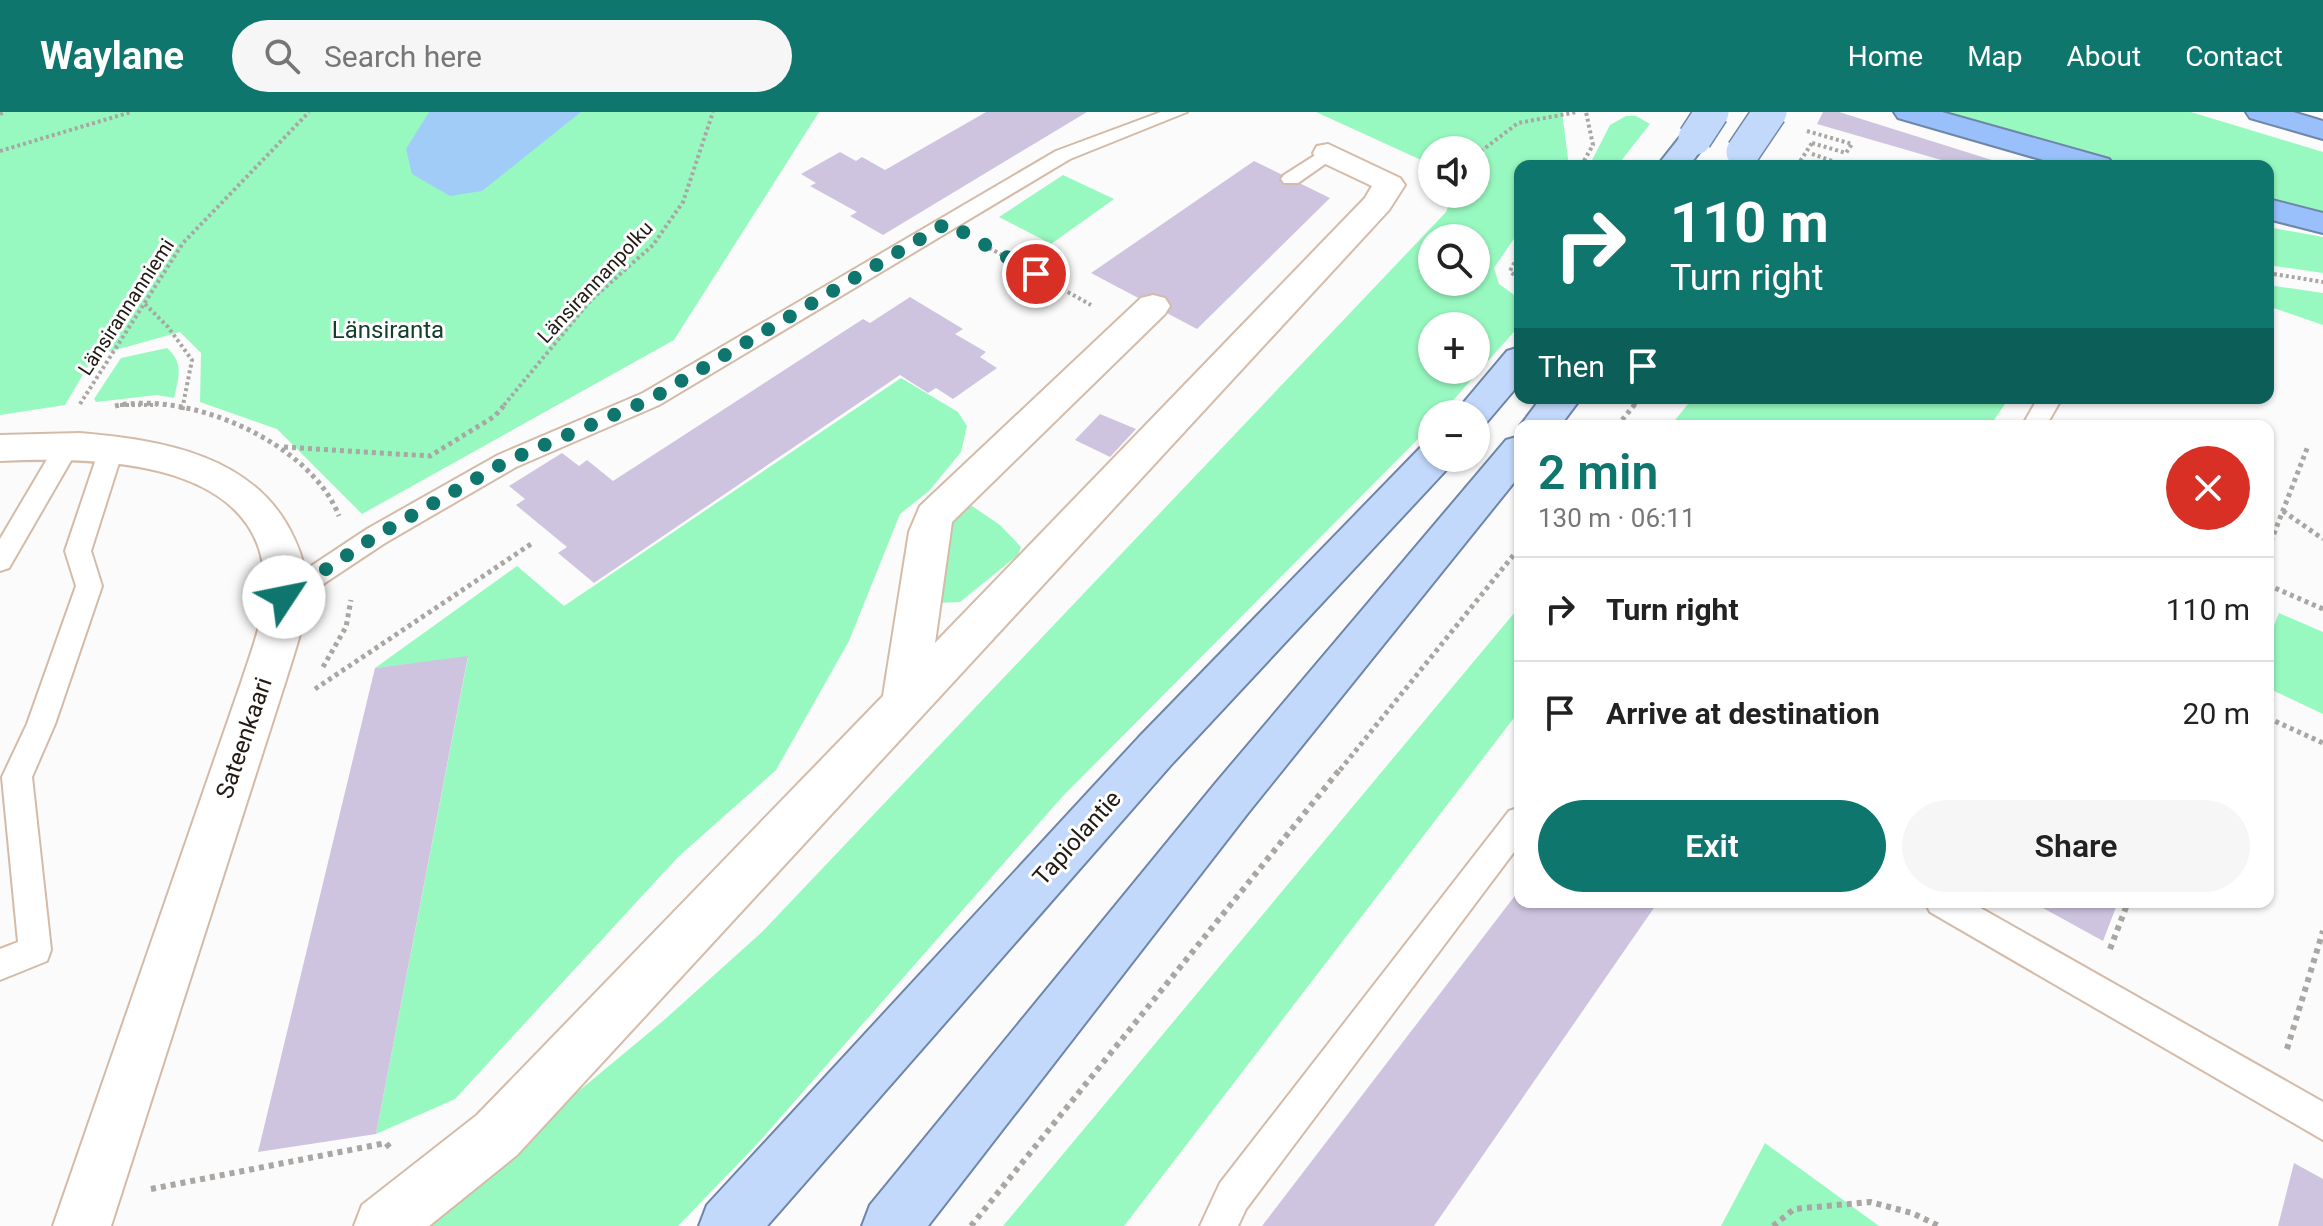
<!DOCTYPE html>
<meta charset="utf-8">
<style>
:root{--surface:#fff;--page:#f6f6f6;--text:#222;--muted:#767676;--line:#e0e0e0;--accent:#0f766e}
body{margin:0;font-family:Roboto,sans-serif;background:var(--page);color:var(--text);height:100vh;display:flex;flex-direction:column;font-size:30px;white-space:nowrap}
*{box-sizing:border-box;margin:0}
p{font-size:26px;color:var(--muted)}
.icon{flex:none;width:44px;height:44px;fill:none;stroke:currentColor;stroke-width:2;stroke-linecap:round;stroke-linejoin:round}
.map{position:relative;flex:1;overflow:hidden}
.details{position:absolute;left:1514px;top:308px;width:760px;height:488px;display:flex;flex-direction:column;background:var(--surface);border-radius:16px;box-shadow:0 2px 6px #0004}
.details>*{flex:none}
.guide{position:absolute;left:1514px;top:48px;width:760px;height:244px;border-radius:16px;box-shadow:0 2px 6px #0004;background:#0f766e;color:#fff;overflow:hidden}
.fabs{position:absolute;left:1418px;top:24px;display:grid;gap:16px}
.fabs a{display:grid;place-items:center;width:72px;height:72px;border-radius:50%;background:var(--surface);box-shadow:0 2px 6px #0004;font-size:40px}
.pin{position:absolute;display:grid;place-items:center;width:68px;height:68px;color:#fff;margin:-34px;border:4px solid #fff;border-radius:50%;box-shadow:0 2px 8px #0007}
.me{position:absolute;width:88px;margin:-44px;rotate:56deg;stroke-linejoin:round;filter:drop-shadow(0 0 6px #0008)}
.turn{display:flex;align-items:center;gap:28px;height:168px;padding:0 24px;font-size:36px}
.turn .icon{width:104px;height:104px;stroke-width:2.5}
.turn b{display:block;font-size:56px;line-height:68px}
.then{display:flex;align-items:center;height:76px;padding:0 24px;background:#0003;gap:16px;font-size:30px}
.round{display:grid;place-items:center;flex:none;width:84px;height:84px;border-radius:42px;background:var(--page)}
.summary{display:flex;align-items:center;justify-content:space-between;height:136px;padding:0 24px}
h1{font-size:48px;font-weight:600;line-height:60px;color:var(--accent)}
.cta{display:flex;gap:16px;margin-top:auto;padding:16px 24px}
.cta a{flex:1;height:92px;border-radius:48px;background:var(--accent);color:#fff;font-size:32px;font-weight:600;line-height:92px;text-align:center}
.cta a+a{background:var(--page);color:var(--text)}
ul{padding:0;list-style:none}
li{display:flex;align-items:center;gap:24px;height:104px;padding:0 24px;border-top:2px solid var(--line)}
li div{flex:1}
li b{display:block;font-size:30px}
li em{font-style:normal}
header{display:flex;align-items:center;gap:48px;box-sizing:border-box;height:112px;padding:0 40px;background:var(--accent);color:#fff}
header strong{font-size:38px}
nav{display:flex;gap:44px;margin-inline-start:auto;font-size:28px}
.search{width:560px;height:72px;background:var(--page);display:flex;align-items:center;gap:20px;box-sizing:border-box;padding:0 28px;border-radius:44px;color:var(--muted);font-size:30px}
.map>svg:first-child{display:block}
.green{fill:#98f9c0;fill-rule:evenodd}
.water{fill:#a1ccf7}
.building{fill:#cec4e0}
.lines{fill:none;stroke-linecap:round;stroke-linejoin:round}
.service-casing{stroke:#d4bba8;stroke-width:4}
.minor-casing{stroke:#d4bba8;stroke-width:4}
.primary-casing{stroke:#6f86a9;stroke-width:4}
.motorway-casing{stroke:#6f86a9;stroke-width:4}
.path-far2{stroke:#a9a6a3;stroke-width:4;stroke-dasharray:3 3;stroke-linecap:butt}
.path-far1{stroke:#a9a6a3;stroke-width:5;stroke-dasharray:4 4;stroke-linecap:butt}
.path{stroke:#a9a6a3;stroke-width:6;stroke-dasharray:5 5;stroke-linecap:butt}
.service{fill:#fff;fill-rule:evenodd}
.minor{fill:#fff;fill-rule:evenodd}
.primary{fill:#c2d9fc;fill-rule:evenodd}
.motorway{fill:#99c0fa;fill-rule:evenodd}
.primary-bridge-casing{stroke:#6f86a9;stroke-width:36;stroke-linecap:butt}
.path-bridge{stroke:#a9a6a3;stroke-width:4;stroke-dasharray:3 3;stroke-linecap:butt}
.primary-bridge{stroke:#c2d9fc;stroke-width:33}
.route{stroke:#0f766e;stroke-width:14;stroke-dasharray:0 25.2}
.labels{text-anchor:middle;stroke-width:6;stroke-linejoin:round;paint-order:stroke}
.far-street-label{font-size:20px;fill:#221912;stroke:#fff}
.park-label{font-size:24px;fill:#154029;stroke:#fff}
.street-label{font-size:24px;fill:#221912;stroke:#fff}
</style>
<header>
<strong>Waylane</strong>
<div class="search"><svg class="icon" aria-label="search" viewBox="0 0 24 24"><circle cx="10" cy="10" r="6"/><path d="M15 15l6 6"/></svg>Search here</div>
<nav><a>Home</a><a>Map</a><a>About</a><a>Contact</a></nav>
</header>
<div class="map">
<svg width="2323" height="1114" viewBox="0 0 2323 1114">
<rect width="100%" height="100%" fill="#fbfbfb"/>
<g class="green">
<polygon points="0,0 819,0 674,228 362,402 277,317 200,290 201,241 180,220 94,244 65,293 0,303"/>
<path d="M1316 0H1562L1569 54H1520V118L1494 156 1499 172 1520 187V213L1441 302H1432V312L1415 330 1062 685 758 1031 678 1114H416L663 909 762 820 1446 100 1453 82H1476V38H1432V53ZM1432 126H1476V170H1432ZM1432 214H1476V258H1432Z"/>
<polygon points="1928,0 2191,0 2323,40 2323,101 2268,90 2268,54 2125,54"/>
<polygon points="1626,4 1636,4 1650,12 1617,54 1589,54 1610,13"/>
<polygon points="1063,63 1114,87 1051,132 999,105"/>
<polygon points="2268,115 2323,125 2323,161 2268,153"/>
<polygon points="2268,173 2323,181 2323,213 2268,194"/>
<path d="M167 236C184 251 179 265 174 286L157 283 96 290 94 287 121 246Z"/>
<polygon points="901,266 958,300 967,314 961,340 929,379 900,402 849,529 776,658 678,745 455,987 376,1022 468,545 375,556 517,454 564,494"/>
<polygon points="1693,286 2009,286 1990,314 1670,314"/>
<polygon points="972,394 1000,413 1021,435 1018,443 960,490 939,491 934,466 954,402"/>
<polygon points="1520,494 1520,598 1124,1114 1003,1114"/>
<polygon points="2279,501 2323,520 2323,602 2268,576 2268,529"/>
<polygon points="1765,1031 1879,1114 1721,1114"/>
</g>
<polygon class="water" points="429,0 581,0 482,79 450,84 412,62 406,37"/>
<g class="building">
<polygon points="986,0 1087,0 883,123 850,104 857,100 810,74 816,71 801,62 840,40 856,49 862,45 885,58"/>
<polygon points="1823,0 1839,0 2011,54 1962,54 1817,12"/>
<polygon points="1254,49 1330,86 1197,217 1091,161"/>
<polygon points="910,185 963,217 955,222 986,240 980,245 997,256 953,287 936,276 928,281 900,263 594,471 558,441 567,435 516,393 525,387 509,374 562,341 579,354 587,348 613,369 863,207 870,211"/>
<polygon points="1100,302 1136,317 1110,345 1075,328"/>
<polygon points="468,544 376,1022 258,1040 375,556"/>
<polygon points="1520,777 1520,790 1658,790 1434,1114 1262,1114"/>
<polygon points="2032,790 2118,790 2103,829"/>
<polygon points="2294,1051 2323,1067 2323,1114 2278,1114"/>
</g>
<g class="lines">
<defs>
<g id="service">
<polygon points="1161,0 1187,0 1070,47 659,293 516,355 385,431 293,492 284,495 275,492 271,485 275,478 367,417 498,343 643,281 1056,39"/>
<polygon points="1328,35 1338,41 1335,45 1298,71 1284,71 1281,67 1284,63"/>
<polygon points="2038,286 2062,286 2046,314 2022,314"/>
<polygon points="68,325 77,327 80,333 9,456 0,459 0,427 59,327"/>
<polygon points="112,327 121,329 124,335 91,439 102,474 55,612 32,665 51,838 47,849 0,868 0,837 18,830 2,665 27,612 76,474 65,439 100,335 103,329"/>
<polygon points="1520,695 1520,732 1246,1097 1238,1114 1200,1114 1220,1071 1509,699"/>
<polygon points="1925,790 1970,790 2323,990 2323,1028 1930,800"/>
</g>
<g id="minor">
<polygon points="1328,32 1400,66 1405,73 1389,98 517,1043 429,1114 354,1114 362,1093 477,1003 883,584 909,420 920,394 1141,186 1153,183 1165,186 1170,194 1165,202 952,410 935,531 1365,86 1372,74 1317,48 1313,41 1317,34"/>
<path d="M80 321C162 328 256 343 294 426 302 443 307 459 307 479 306 509 295 539 286 568L111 1114H53L242 568C253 534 268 498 264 461 253 344 86 345 0 349V323Z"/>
</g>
<g id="primary">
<polygon points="1695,17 1706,20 1710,26 1689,54 1657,54 1684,20"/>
<polygon points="1520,235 1520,271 1486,311 1476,314 1476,302 1454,302 1507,239"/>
<polygon points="1541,286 1581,286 1560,314 1520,314"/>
<polygon points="1520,324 1520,363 1248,701 928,1114 862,1114 870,1093 1214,673 1506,328"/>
<polygon points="1432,333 1432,346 1453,346 1448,356 1171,653 767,1114 699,1114 707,1093 1139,625 1420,336"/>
</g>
<g id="motorway">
<polygon points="1894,0 1942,0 2109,47 2114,54 2064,54 1898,6"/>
<polygon points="2246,0 2293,0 2323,9 2323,27 2250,6"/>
<polygon points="2268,87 2323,101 2323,121 2268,107"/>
</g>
</defs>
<use href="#service" class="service-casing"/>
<use href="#minor" class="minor-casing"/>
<use href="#primary" class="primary-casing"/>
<use href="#motorway" class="motorway-casing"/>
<g class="path-far2">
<polyline points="0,2 4,0"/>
<polyline points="1807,19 1852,32 1846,41 1812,31"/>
<polyline points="0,39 131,0"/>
<polyline points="1812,42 1847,54"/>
<polyline points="1476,43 1518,11 1577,0"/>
<polyline points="1581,54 1593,33 1586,0"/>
<polyline points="984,133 1091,193"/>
<polyline points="1520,140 1510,159 1520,169"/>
<polyline points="2268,161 2323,170"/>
<polyline points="145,192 168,215 192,248 183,293"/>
<polyline points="80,292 183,131 309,0"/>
<polyline points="120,293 157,293"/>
<polyline points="504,293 591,188 653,133 683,90 713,0"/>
<polyline points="1634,293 1640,286"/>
</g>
<g class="path-far1">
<path d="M115 294C189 278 311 331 339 404"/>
<polyline points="182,298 183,291"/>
<polyline points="1617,314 1636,291"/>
<polyline points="284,335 430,344 495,304 506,291"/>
<polyline points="2283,399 2323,427"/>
<polyline points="2268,437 2308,334"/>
<polyline points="2268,473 2323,497"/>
<polyline points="323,555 346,515 351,488"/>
<polyline points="315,577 531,432"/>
<polyline points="2268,606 2323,631"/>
<polyline points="1340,658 1520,435"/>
</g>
<g class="path">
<polyline points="2110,837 2128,790"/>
<polyline points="2287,937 2323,819"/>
<polyline points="151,1077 386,1031 390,1036"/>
<polyline points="971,1114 1341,656"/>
<polyline points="1773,1114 1794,1097 1870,1090 1912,1101 1939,1114"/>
</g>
<use href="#service" class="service"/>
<use href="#minor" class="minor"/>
<use href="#primary" class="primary"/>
<use href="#motorway" class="motorway"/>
<defs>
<g id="primary-bridge">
<polyline points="1695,26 1712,0"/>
<polyline points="1743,40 1770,0"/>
</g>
</defs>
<use href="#primary-bridge" class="primary-bridge-casing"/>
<polyline class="path-bridge" points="1797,54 1812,31"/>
<use href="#primary-bridge" class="primary-bridge"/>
</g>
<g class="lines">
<polyline class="route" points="284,485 376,424 507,349 651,287 947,111 1036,162"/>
</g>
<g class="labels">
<g class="far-street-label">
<text transform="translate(595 170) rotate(-47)" y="7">Länsirannanpolku</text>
<text transform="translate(126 195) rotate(-57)" y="7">Länsirannanniemi</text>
</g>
<g class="park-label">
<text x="388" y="226">Länsiranta</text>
</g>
<g class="street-label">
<text transform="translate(244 626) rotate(-71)" y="8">Sateenkaari</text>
<text transform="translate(1077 726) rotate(-48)" y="8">Tapiolantie</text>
</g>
</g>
</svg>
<div class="fabs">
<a><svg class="icon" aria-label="sound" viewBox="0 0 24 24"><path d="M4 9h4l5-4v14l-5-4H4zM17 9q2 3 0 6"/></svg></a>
<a><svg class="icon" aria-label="search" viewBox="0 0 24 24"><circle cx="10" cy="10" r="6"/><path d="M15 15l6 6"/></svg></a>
<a>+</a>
<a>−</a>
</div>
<div class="pin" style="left:1036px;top:162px;background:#d93025"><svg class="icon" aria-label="arrive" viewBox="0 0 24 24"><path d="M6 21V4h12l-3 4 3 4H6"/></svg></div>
<svg class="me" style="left:284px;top:485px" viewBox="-20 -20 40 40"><circle r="19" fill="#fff"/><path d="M0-13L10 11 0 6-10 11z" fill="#0f766e"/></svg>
<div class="guide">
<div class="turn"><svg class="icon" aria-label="right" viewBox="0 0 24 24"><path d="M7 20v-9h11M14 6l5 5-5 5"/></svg><div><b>110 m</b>Turn right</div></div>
<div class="then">Then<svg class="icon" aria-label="arrive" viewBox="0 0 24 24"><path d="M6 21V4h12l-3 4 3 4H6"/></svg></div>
</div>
<section class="details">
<div class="summary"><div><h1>2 min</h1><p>130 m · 06:11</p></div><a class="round" style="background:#d93025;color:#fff"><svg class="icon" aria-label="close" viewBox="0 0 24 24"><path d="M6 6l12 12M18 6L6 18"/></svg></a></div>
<ul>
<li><svg class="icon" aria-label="right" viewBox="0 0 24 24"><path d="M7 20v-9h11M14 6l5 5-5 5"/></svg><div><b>Turn right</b></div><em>110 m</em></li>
<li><svg class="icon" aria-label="arrive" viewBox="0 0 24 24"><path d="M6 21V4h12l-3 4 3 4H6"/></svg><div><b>Arrive at destination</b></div><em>20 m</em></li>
</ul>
<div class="cta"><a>Exit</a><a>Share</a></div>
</section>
</div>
